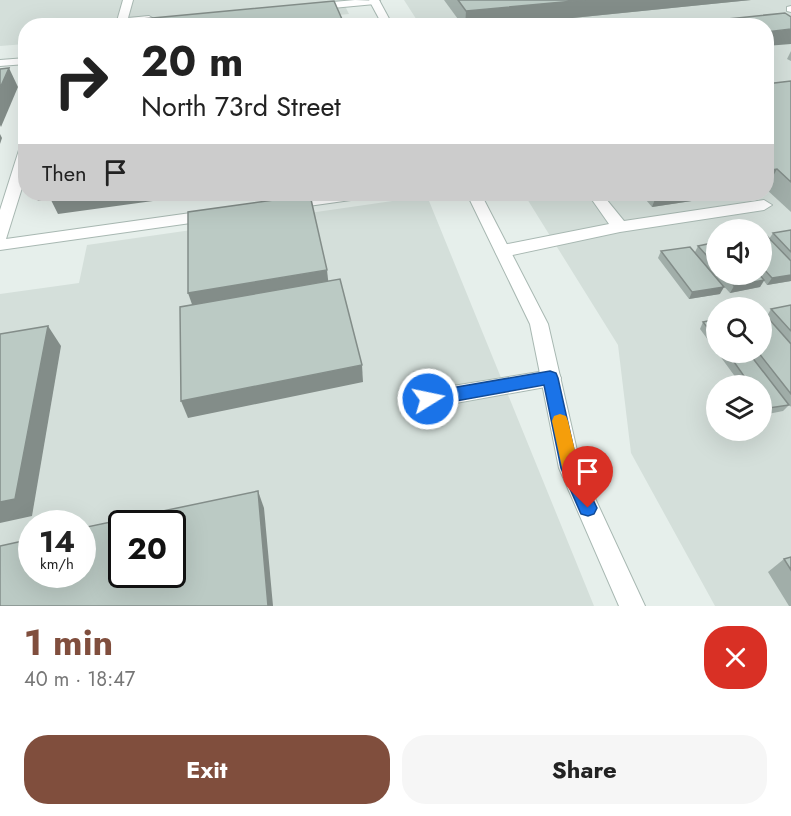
<!DOCTYPE html>
<meta charset="utf-8">
<style>
:root{--surface:#fff;--page:#f6f6f6;--text:#222;--muted:#767676;--accent:#804e3d}
body{margin:0;font-family:Jost,sans-serif;background:var(--page);color:var(--text);height:100vh;display:flex;flex-direction:column;font-size:22px;white-space:nowrap}
*{box-sizing:border-box;margin:0}
p{font-size:20px;color:var(--muted)}
.icon{flex:none;width:33px;height:33px;fill:none;stroke:currentColor;stroke-width:2;stroke-linecap:round;stroke-linejoin:round}
.map{position:relative;height:606px;overflow:hidden}
.panel{display:flex;flex-direction:column;background:var(--surface);flex:1}
.panel>*{flex:none}
.guide{position:absolute;left:18px;top:18px;width:756px;height:183px;border-radius:24px;box-shadow:0 6px 24px #0002;background:#fff;color:var(--text);overflow:hidden}
.buttons{position:absolute;left:706px;top:219px;display:grid;gap:12px}
.buttons a{display:grid;place-items:center;width:66px;height:66px;border-radius:50%;background:var(--surface);box-shadow:0 6px 24px #0002;font-size:30px}
.speed{position:absolute;left:18px;top:510px;display:flex;gap:12px;font-size:30px;font-weight:700;text-align:center}
.speed>*{display:grid;place-content:center;width:78px;height:78px;border-radius:50%;background:var(--surface);box-shadow:0 6px 24px #0002;line-height:1}
.speed small{font-size:15px;font-weight:400}
.speed .limit{border:3px solid #111;border-radius:9px;background:#fff;color:#111}
.pin{position:absolute;display:grid;place-items:center;width:51px;height:51px;color:#fff;margin:-62px -26px;border-radius:50% 50% 50% 0;rotate:-45deg;box-shadow:0 0 6px #0007}
.pin .icon{rotate:45deg}
.me{position:absolute;width:66px;margin:-33px;rotate:80deg;stroke-linejoin:round;filter:drop-shadow(0 0 4px #0008)}
.turn{display:flex;align-items:center;gap:21px;height:126px;padding:0 24px;font-size:27px}
.turn .icon{width:78px;height:78px;stroke-width:2.5}
.turn b{display:block;font-size:42px;line-height:51px}
.then{display:flex;align-items:center;height:57px;padding:0 24px;background:#0003;gap:12px;font-size:22px}
.round{display:grid;place-items:center;flex:none;width:63px;height:63px;border-radius:24px;background:var(--page)}
.head{display:flex;align-items:center;justify-content:space-between;height:102px;padding:0 24px}
h1{font-size:36px;font-weight:700;line-height:45px;color:var(--accent)}
.action{display:flex;gap:12px;margin-top:auto;padding:12px 24px}
.action a{flex:1;height:69px;border-radius:24px;background:var(--accent);color:#fff;font-size:24px;font-weight:700;line-height:69px;text-align:center}
.action a+a{background:var(--page);color:var(--text)}
.map>svg:first-child{display:block}
.built{fill:#d4dfda;fill-rule:evenodd}
.lines{fill:none;stroke-linecap:round;stroke-linejoin:round}
.service-casing{stroke:#a8b8b2;stroke-width:2}
.minor-casing{stroke:#a8b8b2;stroke-width:2}
.service{fill:#fff;fill-rule:evenodd}
.minor{fill:#fff;fill-rule:evenodd}
.wall{fill:#a1aea9}
.shaded-wall{fill:#838d89}
.building{fill:#bbcac4;stroke:#838d89;stroke-width:1.5;fill-rule:evenodd}
.route{fill:#1a73e8;stroke:#114b97;stroke-width:1.5}
.slow{fill:#f59e0b}
</style>
<div class="map">
<svg width="791" height="606" viewBox="0 0 791 606">
<rect width="100%" height="100%" fill="#e6efeb"/>
<g class="built">
<polygon points="0,0 342,0 349,14 222,26 26,26 25,44 0,46"/>
<path d="M404 0H791V606H715L631 453 618 345 524 194H766V26L420 25ZM717 230H762V274H717ZM717 308H762V352H717ZM717 386H762V430H717Z"/>
<path d="M427 196 594 606H0V294L79 283 87 245ZM32 524H82V574H32ZM122 524H172V574H122Z"/>
</g>
<g class="lines">
<defs>
<g id="service">
<polygon points="123,0 133,0 128,18 149,16 154,19 149,22 118,23 117,21"/>
<polygon points="355,0 380,1 375,4 311,10 306,7 311,4"/>
<polygon points="791,6 791,12 787,11 787,7"/>
<polygon points="26,58 26,64 0,66 0,60"/>
<polygon points="26,146 26,175 6,239 212,210 220,215 212,220 0,250 0,210 19,150"/>
<polygon points="329,194 365,194 358,199 287,209 279,204 287,199"/>
<polygon points="588,194 602,194 624,221 764,200 772,205 764,210 620,232 503,257 497,255 495,251 497,247 503,245 609,224"/>
<polygon points="551,370 558,372 561,378 558,384 551,386 428,408 421,405 418,399 421,393 428,390"/>
</g>
<g id="minor">
<polygon points="369,0 379,0 393,26 383,26"/>
<polygon points="467,194 481,194 548,324 581,468 645,606 619,606 559,468 530,324"/>
</g>
</defs>
<use href="#service" class="service-casing"/>
<use href="#minor" class="minor-casing"/>
<use href="#service" class="service"/>
<use href="#minor" class="minor"/>
</g>
<g class="wall">
<polygon points="444,0 751,0 493,26 463,26"/>
<polygon points="791,51 791,61 787,59"/>
<polygon points="791,81 791,212 766,189 766,84"/>
<polygon points="641,194 738,194 652,207"/>
<polygon points="791,230 791,281 767,285 764,281 760,287 730,293 709,270 720,294 689,299 658,258 661,251 695,252 698,246 717,242 717,274 762,274 762,235 769,239 773,233"/>
<polygon points="791,305 791,344 767,316 771,309"/>
<polygon points="717,319 717,352 700,329 703,322"/>
<polygon points="791,344 791,407 765,374 789,405 783,411 763,415 762,413 762,386 742,386 717,352 762,352"/>
<polygon points="791,557 791,606 789,606 768,572 784,559"/>
</g>
<g class="shaded-wall">
<polygon points="585,0 751,0 493,26 465,26 466,11"/>
<polygon points="791,29 791,44 766,46 766,32"/>
<polygon points="9,68 18,87 1,127 0,125 0,88"/>
<polygon points="0,134 2,138 0,144"/>
<polygon points="777,169 766,189 766,171"/>
<polygon points="34,194 204,194 58,214 51,200 38,201"/>
<polygon points="657,194 738,194 652,207"/>
<polygon points="327,270 329,288 194,310 188,293"/>
<polygon points="791,275 791,281 767,285 772,278"/>
<polygon points="764,280 760,287 730,293 734,286"/>
<polygon points="724,287 720,294 689,299 692,292"/>
<polygon points="48,326 61,346 32,516 0,523 0,502"/>
<polygon points="362,365 363,382 188,418 181,401"/>
<polygon points="258,491 264,508 273,606 268,606"/>
</g>
<g class="building">
<polygon points="458,0 585,0 466,11"/>
<polygon points="334,1 345,26 88,26 89,24"/>
<polygon points="785,13 791,17 791,29 766,32 766,26 659,26"/>
<polygon points="9,68 0,88 0,69"/>
<polygon points="791,81 791,182 777,169 766,171 766,84"/>
<polygon points="310,195 327,270 188,293 188,212"/>
<polygon points="791,230 791,252 773,233"/>
<polygon points="765,234 791,261 791,275 772,278 762,267 762,235"/>
<polygon points="717,242 717,267 698,246"/>
<polygon points="690,247 724,287 692,292 661,251"/>
<polygon points="724,274 759,274 764,280 734,286"/>
<polygon points="340,279 362,365 181,401 180,307"/>
<polygon points="791,305 791,331 771,309"/>
<polygon points="762,311 791,344 791,394 758,352 762,352"/>
<polygon points="717,319 717,340 703,322"/>
<polygon points="48,326 15,499 0,502 0,334"/>
<polygon points="727,352 748,352 789,405 769,408 762,400 762,386 751,386"/>
<path d="M258 491 268 606H0V546L32 539V574H82V528ZM122 524H172V574H122Z"/>
<polygon points="791,557 791,570 784,559"/>
</g>
<polygon class="route" points="550,371 556,373 558,378 578,468 597,508 594,514 588,516 581,514 561,468 544,385 428,406 423,404 420,399 423,394 428,392"/>
<polygon class="slow" points="560,414 566,416 568,421 580,472 578,478 572,480 565,478 563,472 552,421 554,416"/>
</svg>
<div class="buttons">
<a><svg class="icon" aria-label="sound" viewBox="0 0 24 24"><path d="M4 9h4l5-4v14l-5-4H4zM17 9q2 3 0 6"/></svg></a>
<a><svg class="icon" aria-label="search" viewBox="0 0 24 24"><circle cx="10" cy="10" r="6"/><path d="M15 15l6 6"/></svg></a>
<a><svg class="icon" aria-label="layers" viewBox="0 0 24 24"><path d="M12 4l9 5-9 5-9-5zM3 14l9 5 9-5"/></svg></a>
</div>
<div class="speed"><div>14<small>km/h</small></div><div class="limit">20</div></div>
<div class="pin" style="left:588px;top:508px;background:#d93025"><svg class="icon" aria-label="arrive" viewBox="0 0 24 24"><path d="M6 21V4h12l-3 4 3 4H6"/></svg></div>
<svg class="me" style="left:428px;top:399px" viewBox="-20 -20 40 40"><circle r="17" fill="#1a73e8" stroke="#fff" stroke-width="3"/><path d="M0-11L8 9 0 5-8 9z" fill="#fff"/></svg>
<div class="guide">
<div class="turn"><svg class="icon" aria-label="right" viewBox="0 0 24 24"><path d="M7 20v-9h11M14 6l5 5-5 5"/></svg><div><b>20 m</b>North 73rd Street</div></div>
<div class="then">Then<svg class="icon" aria-label="arrive" viewBox="0 0 24 24"><path d="M6 21V4h12l-3 4 3 4H6"/></svg></div>
</div>
</div>
<section class="panel">
<div class="head"><div><h1>1 min</h1><p>40 m · 18:47</p></div><a class="round" style="background:#d93025;color:#fff"><svg class="icon" aria-label="close" viewBox="0 0 24 24"><path d="M6 6l12 12M18 6L6 18"/></svg></a></div>
<div class="action"><a>Exit</a><a>Share</a></div>
</section>
